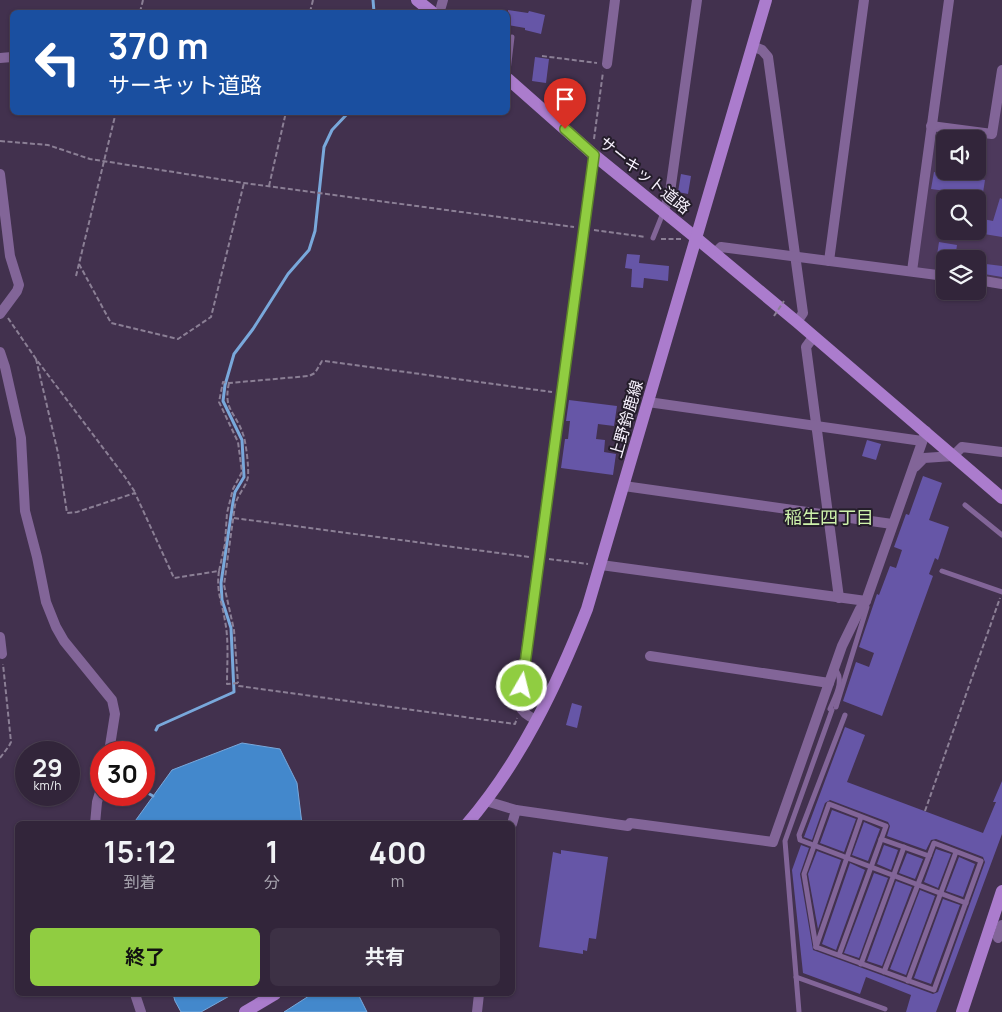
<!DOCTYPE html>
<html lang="ja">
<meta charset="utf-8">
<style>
:root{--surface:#32253a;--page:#3d3145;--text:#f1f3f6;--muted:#a8a5af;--line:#4d4254;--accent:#90cd41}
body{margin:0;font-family:Manrope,"Noto Sans JP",sans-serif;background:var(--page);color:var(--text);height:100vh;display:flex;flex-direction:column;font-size:19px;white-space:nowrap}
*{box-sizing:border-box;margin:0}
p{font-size:16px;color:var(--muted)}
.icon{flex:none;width:28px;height:28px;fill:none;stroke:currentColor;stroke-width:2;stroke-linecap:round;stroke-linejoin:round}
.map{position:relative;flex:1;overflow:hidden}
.panel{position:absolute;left:15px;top:821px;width:500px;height:175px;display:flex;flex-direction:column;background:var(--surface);border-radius:8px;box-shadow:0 1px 4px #0004,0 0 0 1px var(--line)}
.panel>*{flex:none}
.guide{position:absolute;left:10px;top:10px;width:500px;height:105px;border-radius:8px;box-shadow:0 1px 4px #0004,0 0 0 1px var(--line);background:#1a4fa0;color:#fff;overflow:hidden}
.tools{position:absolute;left:936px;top:130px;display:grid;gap:10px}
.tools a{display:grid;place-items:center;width:50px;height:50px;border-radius:8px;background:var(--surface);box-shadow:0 1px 4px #0004,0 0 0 1px var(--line);font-size:25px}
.speed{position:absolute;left:15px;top:741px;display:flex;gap:10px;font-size:25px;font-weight:700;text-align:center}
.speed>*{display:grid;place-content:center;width:65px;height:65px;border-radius:50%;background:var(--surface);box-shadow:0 1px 4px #0004,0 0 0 1px var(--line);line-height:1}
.speed small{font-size:12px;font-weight:400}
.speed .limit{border:8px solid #d22;background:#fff;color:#111}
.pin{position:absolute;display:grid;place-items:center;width:42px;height:42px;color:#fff;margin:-51px -21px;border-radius:50% 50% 50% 0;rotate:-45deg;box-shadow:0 0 5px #0007}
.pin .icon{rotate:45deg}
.me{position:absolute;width:55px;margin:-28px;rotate:8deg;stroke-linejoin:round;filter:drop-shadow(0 0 4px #0008)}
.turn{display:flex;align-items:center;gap:18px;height:105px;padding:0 15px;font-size:22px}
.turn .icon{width:65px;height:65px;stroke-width:2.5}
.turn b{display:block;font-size:35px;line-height:42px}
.eta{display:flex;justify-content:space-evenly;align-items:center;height:85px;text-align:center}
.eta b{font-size:30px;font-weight:700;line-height:35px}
.action{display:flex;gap:10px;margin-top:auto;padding:10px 15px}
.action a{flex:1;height:58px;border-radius:8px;background:var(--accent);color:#111;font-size:20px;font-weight:700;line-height:58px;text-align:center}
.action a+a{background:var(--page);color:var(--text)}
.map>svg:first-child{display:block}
.built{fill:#4d395c;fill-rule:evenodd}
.water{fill:#4388cc;stroke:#79a8db}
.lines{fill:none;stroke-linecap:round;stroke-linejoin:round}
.stream{stroke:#79a8db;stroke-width:3}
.building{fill:#6656a7}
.path{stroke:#8b7f95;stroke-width:2;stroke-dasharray:5 2.5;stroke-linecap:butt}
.lane{stroke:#826598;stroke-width:5}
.street{stroke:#826598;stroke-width:10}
.secondary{stroke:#ab7ccd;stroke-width:12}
.path-bridge{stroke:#8b7f95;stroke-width:2;stroke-dasharray:5 2.5;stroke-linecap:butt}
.route-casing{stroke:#5e852a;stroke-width:12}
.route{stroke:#90cd41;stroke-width:9}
.labels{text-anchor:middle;stroke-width:4;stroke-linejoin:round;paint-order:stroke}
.street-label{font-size:16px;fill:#f7f1fd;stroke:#241d2a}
.neighbourhood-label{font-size:18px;fill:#cef2ab;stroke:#241d2a}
</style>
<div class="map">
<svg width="1002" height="1012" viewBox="0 0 1002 1012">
<rect width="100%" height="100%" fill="#42314e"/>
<path class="built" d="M1002 87V281L978 278V259H945V273L914 269 935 129 995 138ZM945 139H978V171H945ZM945 199H978V231H945Z"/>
<g class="water">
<polygon points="242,743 280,749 297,783 302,824 133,824 172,770"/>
<polygon points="173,994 233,994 201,1012 181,1012 175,1001"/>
<polygon points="312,994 358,994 367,1012 284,1012"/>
</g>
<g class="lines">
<g class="stream">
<polyline points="373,0 374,12"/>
<polyline points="156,730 158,726 234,692 231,628 222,600 221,583 233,502 235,492 244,477 242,440 223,401 225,385 234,354 253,329 288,274 309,250 315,231 324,147 332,130 349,112"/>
<polyline points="144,791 153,796"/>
</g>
</g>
<g class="building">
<polygon points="508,10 528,13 529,11 545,15 541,34 525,30 525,28 508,25"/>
<polygon points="535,57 549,59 546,83 532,81"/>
<polygon points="934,172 985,180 982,199 967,197 968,194 931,189"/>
<polygon points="681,174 691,176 688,194 678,192"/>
<polygon points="1000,198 1002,199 1002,237 978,233 978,218 993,221"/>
<polygon points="939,242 957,245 955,259 945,259 945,269 935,268"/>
<polygon points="627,254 640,255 639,263 669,266 668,281 644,278 643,288 631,287 632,269 625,268"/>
<polygon points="978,263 1002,266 1002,277 978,273"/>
<polygon points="569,400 617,406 614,426 598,424 596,439 605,440 604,452 616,454 613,475 561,468 565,439 568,439 570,421 566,421"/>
<polygon points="867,440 881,444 876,460 862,456"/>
<polygon points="923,476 942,483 929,520 949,527 938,560 935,558 929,574 933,576 882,716 843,701 856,662 869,667 874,653 859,647 877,594 879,595 890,566 896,568 902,550 894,547 906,514 909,515"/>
<polygon points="572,703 582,706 577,728 566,725"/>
<polygon points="845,727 865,735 847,782 983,833 996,802 993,802 1002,781 1002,834 936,1012 906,1012 911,995 866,977 860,994 803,973 792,870 801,845 809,848 800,874 813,950 933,994 938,992 985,862 983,857 936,839 931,840 926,850 887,836 890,826 888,822 830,800 825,803 812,840 804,837"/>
<polygon points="832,810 856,819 844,852 820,843"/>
<polygon points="864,822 880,829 868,861 852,855"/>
<polygon points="884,845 898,850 891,870 877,864"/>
<polygon points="936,849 951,854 938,888 924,882"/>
<polygon points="561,850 608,857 596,939 589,938 587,951 583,950 583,954 539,947 553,852 561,854"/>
<polygon points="817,851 841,860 818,929 808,874"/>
<polygon points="907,853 923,859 915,879 899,873"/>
<polygon points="959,857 975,864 963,897 946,891"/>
<polygon points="850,863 865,870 836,950 822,944"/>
<polygon points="874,873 888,878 859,958 844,953"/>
<polygon points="896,881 912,887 882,966 867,961"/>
<polygon points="920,890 935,896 906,975 890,969"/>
<polygon points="943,899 960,905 931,984 914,978"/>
</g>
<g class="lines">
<g class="path">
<polyline points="140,12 143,0"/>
<polyline points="310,12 313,0"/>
<polyline points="542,56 597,63"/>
<polyline points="594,139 603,72"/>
<polyline points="0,141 48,145 90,159 244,183 574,227"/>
<polyline points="269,186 286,112"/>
<polyline points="594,230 646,237"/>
<polyline points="661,239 681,239"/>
<polyline points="79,264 111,323 178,339 211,317 244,183"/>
<polyline points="76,276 116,112"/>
<polyline points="8,318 36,359 125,477 135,492"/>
<polyline points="36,359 58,453 67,513 77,512 135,493 174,578 219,571 225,544 227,513 233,489 242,472 238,442 219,402 223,382 229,383 309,376 315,373 322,361 325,361 552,392"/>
<path d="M229 383C223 410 235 411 243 434 246 442 249 468 248 477 246 487 238 494 235 505L224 585 234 630 238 683"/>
<polyline points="234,518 529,557"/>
<polyline points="549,559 588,564"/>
<path d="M219 571C216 592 222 601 225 621 229 641 227 663 227 684L238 683 239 686 515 724 517 718"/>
<polyline points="0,758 9,746 11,742 3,664"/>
<polyline points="925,811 1000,598"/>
</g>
<g class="lane">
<polyline points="508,71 512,37"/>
<polyline points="653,238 663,213"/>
<polyline points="965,505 1002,535"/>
<polyline points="942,571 1002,592"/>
<polyline points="836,707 867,607 866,602"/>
<path d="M830 709C835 697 846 679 834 668"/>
<polyline points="845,715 799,835 800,840 966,903"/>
<polyline points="881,839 929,856"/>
<polyline points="816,947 934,990 981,861 934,843 884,972"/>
<polyline points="816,947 804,874 829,804 886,826 839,955"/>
<polyline points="816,947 861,817"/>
<polyline points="861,964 904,847"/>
<polyline points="796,977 885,1009"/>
<polyline points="908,981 956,852"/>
<polyline points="799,1012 785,841 832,710"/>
</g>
<g class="street">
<polyline points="441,7 443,0"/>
<polyline points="752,46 762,50 768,57 803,313 797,322"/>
<polyline points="0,58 12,57"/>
<polyline points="607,64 615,0"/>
<polyline points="931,126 992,134 1002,70"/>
<polyline points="0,174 10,256 19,285 17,291 0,314"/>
<polyline points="664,211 670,192 697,0"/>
<polyline points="715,253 721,247 945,276"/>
<polyline points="829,261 864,0"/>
<polyline points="912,271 949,0"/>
<polyline points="978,280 1002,284"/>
<polyline points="814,336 806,347 839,598"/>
<polyline points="0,352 5,367 21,438 25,511 37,557 46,602 56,627 64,641 112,700 115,714 109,752"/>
<polyline points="648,402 922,441"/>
<polyline points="915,467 924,458 953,456 962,447 1002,452"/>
<polyline points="624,486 892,524"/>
<polyline points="601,565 866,601"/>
<polyline points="0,637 2,654"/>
<polyline points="650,656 829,683"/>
<path d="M537 720C529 717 522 713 519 704L594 155"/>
<polyline points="486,801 516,810 512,824"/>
<polyline points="516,810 628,826 630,823 773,842 842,646 860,609 866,601 926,431"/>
<polyline points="95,824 97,802 101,789"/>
<polyline points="998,938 1002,925"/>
<polyline points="135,994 141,1012"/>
<polyline points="477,1012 479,994"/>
</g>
<g class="secondary">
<polyline points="417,0 432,12"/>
<polyline points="508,79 594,155 695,237 797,322 1002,498"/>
<path d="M467 824C521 761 557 685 587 609L766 0"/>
<polyline points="245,1012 275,994"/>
<polyline points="962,1012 1002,891"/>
</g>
<polyline class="path-bridge" points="774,316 784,301"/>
</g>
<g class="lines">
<defs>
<polyline id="route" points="522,686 594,155 565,129"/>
</defs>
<use href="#route" class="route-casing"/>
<use href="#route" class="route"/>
</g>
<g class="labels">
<g class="street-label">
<text transform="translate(645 175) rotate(39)" y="6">サーキット道路</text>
<text transform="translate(626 419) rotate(-74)" y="6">上野鈴鹿線</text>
</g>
<g class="neighbourhood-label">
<text x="829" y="524">稲生四丁目</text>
</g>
</g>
</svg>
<div class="tools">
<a><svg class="icon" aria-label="sound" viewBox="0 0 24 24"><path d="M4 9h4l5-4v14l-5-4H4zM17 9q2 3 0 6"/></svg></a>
<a><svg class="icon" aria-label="search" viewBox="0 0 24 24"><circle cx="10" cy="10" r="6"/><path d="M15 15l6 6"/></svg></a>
<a><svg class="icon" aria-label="layers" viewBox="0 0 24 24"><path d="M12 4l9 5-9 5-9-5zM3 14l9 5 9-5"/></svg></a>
</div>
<div class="speed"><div>29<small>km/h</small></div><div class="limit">30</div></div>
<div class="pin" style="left:565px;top:129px;background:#d93025"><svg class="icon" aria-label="arrive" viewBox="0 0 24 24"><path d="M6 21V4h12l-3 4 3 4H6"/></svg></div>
<svg class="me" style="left:522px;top:686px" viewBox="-20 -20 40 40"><circle r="17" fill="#90cd41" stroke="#fff" stroke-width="3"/><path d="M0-11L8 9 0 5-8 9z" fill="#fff"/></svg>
<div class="guide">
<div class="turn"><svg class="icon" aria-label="left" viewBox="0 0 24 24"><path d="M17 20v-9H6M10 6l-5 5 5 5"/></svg><div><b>370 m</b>サーキット道路</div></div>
</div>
<section class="panel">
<div class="eta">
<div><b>15:12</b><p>到着</p></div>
<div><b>1</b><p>分</p></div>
<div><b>400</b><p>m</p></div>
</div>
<div class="action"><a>終了</a><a>共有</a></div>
</section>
</div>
